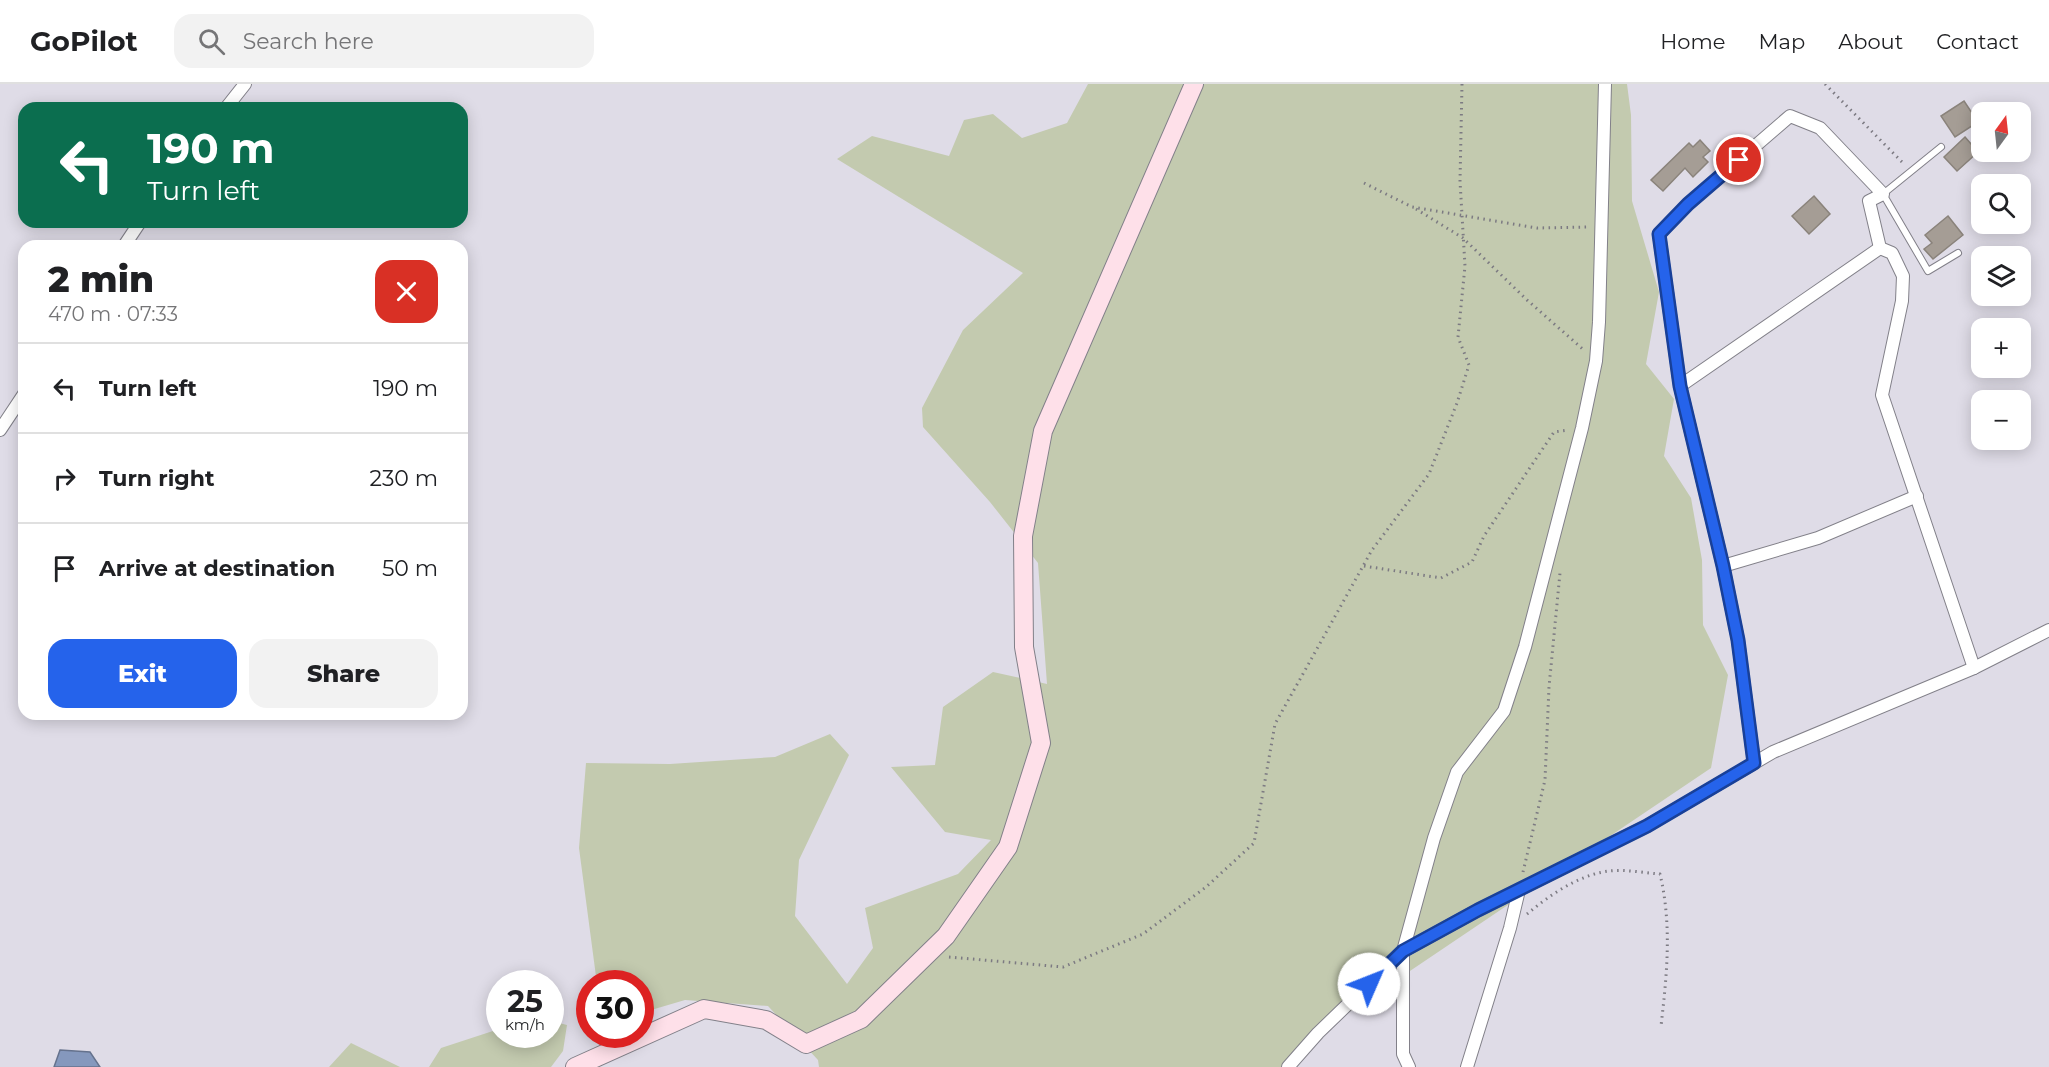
<!DOCTYPE html>
<meta charset="utf-8">
<style>
:root{--surface:#fff;--page:#f2f2f2;--text:#202124;--muted:#757577;--line:#e0e0e0;--accent:#2563eb}
body{margin:0;font-family:Montserrat,sans-serif;background:var(--page);color:var(--text);height:100vh;display:flex;flex-direction:column;font-size:22px;white-space:nowrap}
*{box-sizing:border-box;margin:0}
p{font-size:20px;color:var(--muted)}
.icon{flex:none;width:33px;height:33px;fill:none;stroke:currentColor;stroke-width:2;stroke-linecap:round;stroke-linejoin:round}
.map{position:relative;flex:1;overflow:hidden}
.sheet{position:absolute;left:18px;top:156px;width:450px;height:480px;display:flex;flex-direction:column;background:var(--surface);border-radius:18px;box-shadow:0 3px 15px #0003}
.sheet>*{flex:none}
.banner{position:absolute;left:18px;top:18px;width:450px;height:126px;border-radius:18px;box-shadow:0 3px 15px #0003;background:#0b6e4f;color:#fff;overflow:hidden}
.needle{width:39px;rotate:15deg}
.buttons{position:absolute;left:1971px;top:18px;display:grid;gap:12px}
.buttons a{display:grid;place-items:center;width:60px;height:60px;border-radius:12px;background:var(--surface);box-shadow:0 3px 15px #0003;font-size:30px}
.speed{position:absolute;left:486px;top:886px;display:flex;gap:12px;font-size:30px;font-weight:700;text-align:center}
.speed>*{display:grid;place-content:center;width:78px;height:78px;border-radius:50%;background:var(--surface);box-shadow:0 3px 15px #0003;line-height:1}
.speed small{font-size:15px;font-weight:400}
.speed .limit{border:9px solid #d22;background:#fff;color:#111}
.pin{position:absolute;display:grid;place-items:center;width:51px;height:51px;color:#fff;margin:-26px;border:3px solid #fff;border-radius:50%;box-shadow:0 2px 6px #0007}
.me{position:absolute;width:66px;margin:-33px;rotate:46deg;stroke-linejoin:round;filter:drop-shadow(0 0 4px #0008)}
.turn{display:flex;align-items:center;gap:21px;height:126px;padding:0 30px;font-size:27px}
.turn .icon{width:78px;height:78px;stroke-width:2.5}
.turn b{display:block;font-size:42px;line-height:51px}
.round{display:grid;place-items:center;flex:none;width:63px;height:63px;border-radius:18px;background:var(--page)}
.summary{display:flex;align-items:center;justify-content:space-between;height:102px;padding:0 30px}
h1{font-size:36px;font-weight:800;line-height:45px}
.action{display:flex;gap:12px;margin-top:auto;padding:12px 30px}
.action a{flex:1;height:69px;border-radius:18px;background:var(--accent);color:#fff;font-size:24px;font-weight:800;line-height:69px;text-align:center}
.action a+a{background:var(--page);color:var(--text)}
ul{padding:0;list-style:none}
li{display:flex;align-items:center;gap:18px;height:90px;padding:0 30px;border-top:2px solid var(--line)}
li div{flex:1}
li b{display:block;font-size:22px}
li em{font-style:normal}
header{display:flex;align-items:center;gap:36px;box-sizing:border-box;height:84px;padding:0 30px;background:var(--surface);border-bottom:2px solid var(--line)}
header strong{font-size:28px}
nav{display:flex;gap:33px;margin-inline-start:auto;font-size:21px}
.search{width:420px;height:54px;background:var(--page);display:flex;align-items:center;gap:15px;box-sizing:border-box;padding:0 21px;border-radius:18px;color:var(--muted);font-size:22px}
.map>svg:first-child{display:block}
.green{fill:#c3caaf}
.water{fill:#8598bd;stroke:#65728d;stroke-width:1.5}
.building{fill:#a59d95;stroke:#8a837b;stroke-width:1.5}
.lines{fill:none;stroke-linecap:round;stroke-linejoin:round}
.lane-casing{stroke:#828089;stroke-width:8}
.street-casing{stroke:#828089;stroke-width:14}
.secondary-casing{stroke:#828089;stroke-width:20}
.path{stroke:#7c7a82;stroke-width:3;stroke-dasharray:1.5 4.5;stroke-linecap:butt}
.lane{stroke:#fff;stroke-width:6}
.street{stroke:#fff;stroke-width:12}
.secondary{stroke:#fee0e9;stroke-width:18}
.route-casing{stroke:#184099;stroke-width:15}
.route{stroke:#2563eb;stroke-width:10}
</style>
<header>
<strong>GoPilot</strong>
<div class="search"><svg class="icon" aria-label="search" viewBox="0 0 24 24"><circle cx="10" cy="10" r="6"/><path d="M15 15l6 6"/></svg>Search here</div>
<nav><a>Home</a><a>Map</a><a>About</a><a>Contact</a></nav>
</header>
<div class="map">
<svg width="2049" height="983" viewBox="0 0 2049 983">
<rect width="100%" height="100%" fill="#dfdce7"/>
<g class="green">
<polygon points="1088,0 1627,0 1631,31 1632,117 1659,208 1646,280 1674,315 1664,372 1691,414 1702,476 1703,541 1728,591 1711,684 1318,949 1294,983 819,983 818,976 768,922 685,916 641,929 640,900 597,900 579,764 586,679 670,680 775,673 830,650 849,671 799,776 795,832 847,900 873,864 865,824 958,790 991,756 945,748 891,683 935,681 943,623 993,588 1047,600 1038,479 990,418 923,343 922,324 963,246 1023,189 837,75 872,52 949,72 964,36 993,30 1022,54 1067,39"/>
<polygon points="551,937 567,941 563,967 551,983 429,983 441,964 499,945 500,951 550,951"/>
<polygon points="351,959 400,983 329,983"/>
</g>
<polygon class="water" points="60,966 90,968 100,983 54,983"/>
<g class="building">
<polygon points="1964,17 1978,38 1955,53 1941,32"/>
<polygon points="1965,53 1978,68 1957,87 1944,73"/>
<polygon points="1700,56 1710,67 1703,73 1708,78 1693,93 1685,84 1663,107 1651,96 1689,59 1693,63"/>
<polygon points="1814,112 1830,130 1809,150 1792,132"/>
<polygon points="1948,132 1963,151 1933,175 1924,165 1932,159 1925,151"/>
</g>
<g class="lines">
<defs>
<polyline id="lane" points="1941,63 1883,110 1928,187 1958,169"/>
<g id="street">
<polyline points="226,24 245,0"/>
<polyline points="124,162 140,138"/>
<polyline points="1680,302 1880,164"/>
<polyline points="0,346 24,310"/>
<polyline points="1723,482 1818,454 1917,412"/>
<polyline points="1754,679 1738,556 1723,482 1680,302 1659,150 1688,120 1790,32 1820,44 1883,110 1869,117 1880,164 1892,169 1903,192 1902,217 1882,311 1974,584"/>
<polyline points="1288,983 1318,949 1403,867 1478,826 1647,742 1773,668 1974,584 2049,546"/>
<polyline points="1409,983 1403,970 1403,867 1434,754 1457,688 1504,627 1525,563 1582,344 1596,277 1599,238 1605,0"/>
<polyline points="1467,983 1510,844 1519,806"/>
</g>
<polyline id="secondary" points="575,983 704,925 766,936 806,960 861,935 946,852 1008,763 1041,659 1024,563 1023,452 1043,347 1194,0"/>
</defs>
<use href="#lane" class="lane-casing"/>
<use href="#street" class="street-casing"/>
<use href="#secondary" class="secondary-casing"/>
<g class="path">
<polyline points="1825,0 1904,80"/>
<polyline points="1364,99 1412,123 1537,144 1589,143"/>
<polyline points="1416,125 1463,154 1527,216 1585,267"/>
<polyline points="1364,482 1441,494 1472,478 1484,452 1554,348 1569,346"/>
<polyline points="1523,788 1545,696 1549,603 1560,489"/>
<path d="M1527 830C1550 811 1578 791 1609 787 1625 785 1644 789 1660 790 1672 841 1667 890 1661 942"/>
<polyline points="949,873 1063,883 1143,850 1206,803 1254,759 1275,640 1372,466 1429,390 1457,319 1469,281 1458,253 1465,182 1460,97 1462,0"/>
</g>
<use href="#lane" class="lane"/>
<use href="#street" class="street"/>
<use href="#secondary" class="secondary"/>
</g>
<g class="lines">
<defs>
<polyline id="route" points="1369,900 1403,867 1478,826 1647,742 1754,679 1738,556 1723,482 1680,302 1659,150 1688,120 1739,76"/>
</defs>
<use href="#route" class="route-casing"/>
<use href="#route" class="route"/>
</g>
</svg>
<div class="buttons">
<a><svg class="needle" viewBox="-14 -14 28 28"><path d="M0-13l5 13h-10z" fill="#e53935"/><path d="M0 13l5-13h-10z" fill="#757577"/></svg></a>
<a><svg class="icon" aria-label="search" viewBox="0 0 24 24"><circle cx="10" cy="10" r="6"/><path d="M15 15l6 6"/></svg></a>
<a><svg class="icon" aria-label="layers" viewBox="0 0 24 24"><path d="M12 4l9 5-9 5-9-5zM3 14l9 5 9-5"/></svg></a>
<a>+</a>
<a>−</a>
</div>
<div class="speed"><div>25<small>km/h</small></div><div class="limit">30</div></div>
<div class="pin" style="left:1739px;top:76px;background:#d93025"><svg class="icon" aria-label="arrive" viewBox="0 0 24 24"><path d="M6 21V4h12l-3 4 3 4H6"/></svg></div>
<svg class="me" style="left:1369px;top:900px" viewBox="-20 -20 40 40"><circle r="19" fill="#fff"/><path d="M0-13L10 11 0 6-10 11z" fill="#2563eb"/></svg>
<div class="banner">
<div class="turn"><svg class="icon" aria-label="left" viewBox="0 0 24 24"><path d="M17 20v-9H6M10 6l-5 5 5 5"/></svg><div><b>190 m</b>Turn left</div></div>
</div>
<section class="sheet">
<div class="summary"><div><h1>2 min</h1><p>470 m · 07:33</p></div><a class="round" style="background:#d93025;color:#fff"><svg class="icon" aria-label="close" viewBox="0 0 24 24"><path d="M6 6l12 12M18 6L6 18"/></svg></a></div>
<ul>
<li><svg class="icon" aria-label="left" viewBox="0 0 24 24"><path d="M17 20v-9H6M10 6l-5 5 5 5"/></svg><div><b>Turn left</b></div><em>190 m</em></li>
<li><svg class="icon" aria-label="right" viewBox="0 0 24 24"><path d="M7 20v-9h11M14 6l5 5-5 5"/></svg><div><b>Turn right</b></div><em>230 m</em></li>
<li><svg class="icon" aria-label="arrive" viewBox="0 0 24 24"><path d="M6 21V4h12l-3 4 3 4H6"/></svg><div><b>Arrive at destination</b></div><em>50 m</em></li>
</ul>
<div class="action"><a>Exit</a><a>Share</a></div>
</section>
</div>
